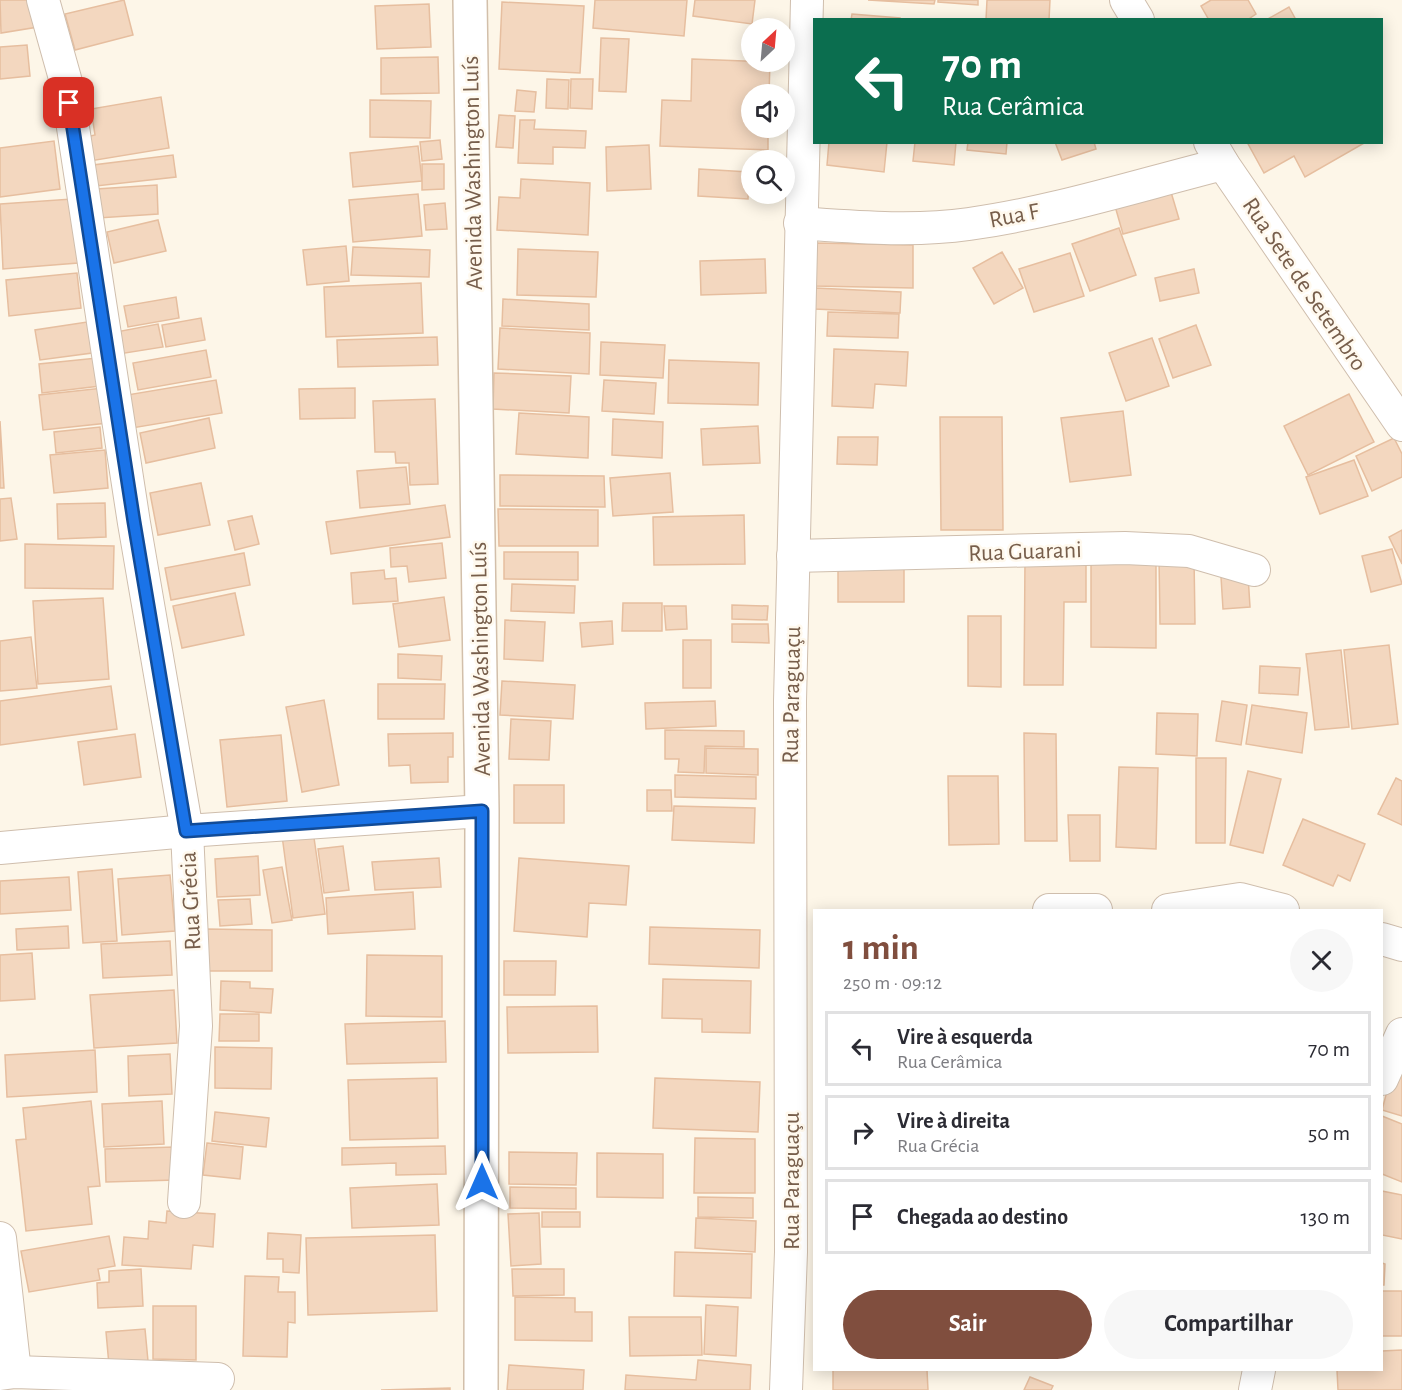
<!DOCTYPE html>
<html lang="pt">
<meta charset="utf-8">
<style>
:root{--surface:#fff;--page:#f7f7f7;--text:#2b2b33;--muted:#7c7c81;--line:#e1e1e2;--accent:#804e3e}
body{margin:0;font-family:"Alegreya Sans",sans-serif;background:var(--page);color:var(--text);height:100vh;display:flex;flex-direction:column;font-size:22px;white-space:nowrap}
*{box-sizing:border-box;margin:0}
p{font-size:20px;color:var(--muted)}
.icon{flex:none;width:33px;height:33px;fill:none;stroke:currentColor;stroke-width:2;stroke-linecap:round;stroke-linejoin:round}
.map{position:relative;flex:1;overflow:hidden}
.details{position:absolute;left:813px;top:909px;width:570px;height:462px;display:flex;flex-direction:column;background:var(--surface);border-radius:0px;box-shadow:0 3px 15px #0003}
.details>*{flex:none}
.banner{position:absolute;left:813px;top:18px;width:570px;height:126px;border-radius:0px;box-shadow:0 3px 15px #0003;background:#0b6e4f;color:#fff;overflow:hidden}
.needle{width:39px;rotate:26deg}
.buttons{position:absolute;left:741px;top:18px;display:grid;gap:12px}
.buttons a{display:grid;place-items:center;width:54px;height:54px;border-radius:50%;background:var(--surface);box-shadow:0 3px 15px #0003;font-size:30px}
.pin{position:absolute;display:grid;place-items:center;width:51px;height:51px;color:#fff;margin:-26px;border-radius:12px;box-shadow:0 3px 9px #0006}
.me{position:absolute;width:66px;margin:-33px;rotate:0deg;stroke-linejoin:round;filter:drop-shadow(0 0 4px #0008)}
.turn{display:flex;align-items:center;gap:21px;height:126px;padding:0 30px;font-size:27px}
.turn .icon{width:78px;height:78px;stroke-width:2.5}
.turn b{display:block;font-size:42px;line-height:51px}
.round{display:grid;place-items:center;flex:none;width:63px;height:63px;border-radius:32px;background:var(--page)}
.head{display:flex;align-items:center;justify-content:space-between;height:102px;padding:0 30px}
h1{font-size:36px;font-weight:700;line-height:45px;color:var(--accent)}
.button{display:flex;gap:12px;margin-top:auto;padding:12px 30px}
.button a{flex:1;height:69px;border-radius:36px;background:var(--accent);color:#fff;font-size:24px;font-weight:700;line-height:69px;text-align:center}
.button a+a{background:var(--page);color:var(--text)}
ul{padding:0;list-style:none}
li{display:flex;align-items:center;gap:18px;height:75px;margin:0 12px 9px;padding:0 18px;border:3px solid var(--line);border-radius:0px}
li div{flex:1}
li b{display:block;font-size:22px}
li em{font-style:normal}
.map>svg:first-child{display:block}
.building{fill:#f3d7bf;stroke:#e6be9f;stroke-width:1.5}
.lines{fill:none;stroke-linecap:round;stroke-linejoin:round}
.minor-casing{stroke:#cfbead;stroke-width:34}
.secondary-casing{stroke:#d2bfaa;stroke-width:36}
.minor{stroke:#fff;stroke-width:32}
.secondary{stroke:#fff;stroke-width:33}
.route-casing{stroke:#114b97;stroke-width:15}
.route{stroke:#1a73e8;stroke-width:10}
.labels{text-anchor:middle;stroke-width:5;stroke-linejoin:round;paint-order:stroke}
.street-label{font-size:24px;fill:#775e4b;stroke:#fff9ee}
</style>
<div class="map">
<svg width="1402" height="1390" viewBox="0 0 1402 1390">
<rect width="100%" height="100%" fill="#fdf6e8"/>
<g class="building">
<polygon points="0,0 41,0 44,26 1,33"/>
<polygon points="124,0 133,35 75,50 65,14"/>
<polygon points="595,0 687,0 684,36 593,28"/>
<polygon points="695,0 755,0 752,24 693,16"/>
<polygon points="868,0 935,0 934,4"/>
<polygon points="938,0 978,0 978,5 938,2"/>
<polygon points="987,0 1050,0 1049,20 986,20"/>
<polygon points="1211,0 1248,0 1256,14 1247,20 1209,20 1201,6"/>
<polygon points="502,2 584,6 580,73 499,69"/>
<polygon points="429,4 431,47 377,49 375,6"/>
<polygon points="1289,7 1296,20 1266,20"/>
<polygon points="852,14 900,18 900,20 851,20"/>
<polygon points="601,38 629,39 626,92 599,91"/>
<polygon points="27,45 30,76 0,79 0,47"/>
<polygon points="438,57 439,93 381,94 381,58"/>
<polygon points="692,59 770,62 769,94 752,94 752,128 768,128 768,150 660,146 662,100 691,101"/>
<polygon points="547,79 569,80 568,109 546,108"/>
<polygon points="571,79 593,79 592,109 570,108"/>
<polygon points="517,90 536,92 534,112 515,111"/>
<polygon points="161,97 169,148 90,161 86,137 95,135 91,109"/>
<polygon points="370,100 431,101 430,138 370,137"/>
<polygon points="499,115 515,116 513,148 496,147"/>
<polygon points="520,120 535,120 534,129 586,131 585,148 553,147 553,164 518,163"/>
<polygon points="440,140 442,159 422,161 420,142"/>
<polygon points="54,141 60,189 0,197 0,148"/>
<polygon points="829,142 887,142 884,172 827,165"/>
<polygon points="915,142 956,142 954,165 913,161"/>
<polygon points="968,142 1007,142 1006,154 967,150"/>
<polygon points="1055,142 1094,142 1096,149 1062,160"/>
<polygon points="1247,142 1366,142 1305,177 1294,156 1264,173"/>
<polygon points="649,145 651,189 607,191 606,147"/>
<polygon points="418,146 422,181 353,187 350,153"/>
<polygon points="173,155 176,177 96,186 93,165"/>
<polygon points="422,164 444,164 444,189 422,190"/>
<polygon points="699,169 749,172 748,199 698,196"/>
<polygon points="521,179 590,183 588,235 497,230 499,197 520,198"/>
<polygon points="157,185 158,214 98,218 96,189"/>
<polygon points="1171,192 1179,219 1123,234 1115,206"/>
<polygon points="418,194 422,236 353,242 349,200"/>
<polygon points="72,199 78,263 3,269 0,204"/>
<polygon points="445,203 447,229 426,230 424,205"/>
<polygon points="158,220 166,251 114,263 107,232"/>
<polygon points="1119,228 1136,275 1090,291 1072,244"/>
<polygon points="816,243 913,245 913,288 815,286"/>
<polygon points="346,246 349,281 307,285 303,250"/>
<polygon points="353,247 430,250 429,277 351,275"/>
<polygon points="518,249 598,252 596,297 517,295"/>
<polygon points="1002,252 1023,288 994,304 973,268"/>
<polygon points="1070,253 1084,296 1034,312 1019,269"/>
<polygon points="765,259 766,293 701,295 700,261"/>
<polygon points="1194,269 1199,293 1160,301 1155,278"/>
<polygon points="77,273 81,308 9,316 6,280"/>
<polygon points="421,283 423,333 326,337 324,287"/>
<polygon points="815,288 901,292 900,313 815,309"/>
<polygon points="176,297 179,318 128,327 124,306"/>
<polygon points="503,299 589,304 589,330 502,326"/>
<polygon points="828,312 899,314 898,338 827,336"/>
<polygon points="201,318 205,340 166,347 162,325"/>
<polygon points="87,322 92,353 40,360 35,330"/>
<polygon points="158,324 163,347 119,354 116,332"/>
<polygon points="1196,325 1211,365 1173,378 1159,339"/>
<polygon points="500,328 590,333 589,374 498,369"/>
<polygon points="437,337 438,365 338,367 337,340"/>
<polygon points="1152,338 1169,386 1126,401 1109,353"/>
<polygon points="601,342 665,345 663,378 600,375"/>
<polygon points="834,349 908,352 906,386 875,384 873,408 832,406"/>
<polygon points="206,350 211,377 138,390 133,363"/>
<polygon points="97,358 100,386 42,393 39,364"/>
<polygon points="669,360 759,363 758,405 668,403"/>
<polygon points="494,373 571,376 569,413 493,409"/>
<polygon points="216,380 222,413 132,428 127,395"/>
<polygon points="604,380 656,383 654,414 602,411"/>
<polygon points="103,388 108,423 43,430 39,395"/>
<polygon points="355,388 355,418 300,419 299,389"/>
<polygon points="1349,394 1374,442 1308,475 1284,426"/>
<polygon points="435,399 438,484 410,485 409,463 396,463 395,452 375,452 373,401"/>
<polygon points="1123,411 1131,475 1070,482 1061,418"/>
<polygon points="519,413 589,417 588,458 516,454"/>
<polygon points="940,417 1002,417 1003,530 941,530"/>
<polygon points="209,418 215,448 146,463 140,433"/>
<polygon points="613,419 663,422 662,458 612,455"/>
<polygon points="0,421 4,488 0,488"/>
<polygon points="758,426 760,463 703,465 701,429"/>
<polygon points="100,427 102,448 56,453 54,432"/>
<polygon points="838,437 878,437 877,465 837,464"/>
<polygon points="1394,438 1402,454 1402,477 1372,491 1356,456"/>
<polygon points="105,450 108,488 54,493 50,455"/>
<polygon points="1354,460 1368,496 1320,514 1306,477"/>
<polygon points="406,467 410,504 360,508 357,471"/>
<polygon points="670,473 673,512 613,516 610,478"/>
<polygon points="500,475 604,476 605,507 500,506"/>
<polygon points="201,483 210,525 158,535 150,493"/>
<polygon points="11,498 17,539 0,541 0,499"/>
<polygon points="105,503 106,537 58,539 57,504"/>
<polygon points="445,505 450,537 331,554 326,522"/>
<polygon points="498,509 598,510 598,546 499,546"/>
<polygon points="744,515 745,564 654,565 653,517"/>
<polygon points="252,516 259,544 235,550 228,521"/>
<polygon points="1402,530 1402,564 1389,537"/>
<polygon points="442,543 446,578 409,582 407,566 391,567 390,548"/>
<polygon points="25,544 114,546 113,589 25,588"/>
<polygon points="1392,549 1402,584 1371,592 1362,556"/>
<polygon points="504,552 578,552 578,580 504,579"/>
<polygon points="244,553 250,585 171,600 165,568"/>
<polygon points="1091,557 1156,557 1156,648 1091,647"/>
<polygon points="1159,557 1194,557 1195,624 1160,624"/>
<polygon points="1025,560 1086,560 1086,602 1064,602 1063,685 1024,685"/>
<rect x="838" y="569" width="66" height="33"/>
<polygon points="384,570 385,579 396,578 398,601 353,604 351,573"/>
<polygon points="1248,575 1250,607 1223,609 1221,577"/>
<polygon points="512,584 575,586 574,613 511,611"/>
<polygon points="235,593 244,635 182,648 173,606"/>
<polygon points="444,597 450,640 399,647 393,604"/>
<polygon points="103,598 109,679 38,684 33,601"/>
<polygon points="623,603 662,603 662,631 622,631"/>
<polygon points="732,605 768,606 767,620 732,619"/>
<polygon points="664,606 686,606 687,629 666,630"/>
<polygon points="968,616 1001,616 1001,687 968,686"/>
<polygon points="505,620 545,622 543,661 504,659"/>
<polygon points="612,621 613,644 582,647 580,623"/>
<polygon points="732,624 768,624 769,643 732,642"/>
<polygon points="31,637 37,688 0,691 0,641"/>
<rect x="683" y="640" width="28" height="48"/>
<polygon points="1389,645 1398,724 1352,729 1344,650"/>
<polygon points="1341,650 1349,727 1315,730 1306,654"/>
<polygon points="398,654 442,656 441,680 398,678"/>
<polygon points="1260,666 1300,668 1298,695 1259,693"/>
<polygon points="502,681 575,685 573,719 500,715"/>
<polygon points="378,684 445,684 444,719 378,719"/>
<polygon points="111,686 117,729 0,745 0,701"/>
<polygon points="324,700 339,785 302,792 286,707"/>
<polygon points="715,701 716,726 646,729 645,703"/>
<polygon points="1222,701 1247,705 1241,745 1216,741"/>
<polygon points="1252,705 1307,713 1302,753 1246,744"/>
<polygon points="1157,713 1198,714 1197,756 1156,754"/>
<polygon points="511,719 551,721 549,760 509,759"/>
<polygon points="665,730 744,731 744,747 705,746 704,773 678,772 679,759 665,759"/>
<polygon points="453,733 453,757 448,757 448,782 411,783 410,765 389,766 388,734"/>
<polygon points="1024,733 1056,734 1057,841 1025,841"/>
<polygon points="135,734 141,777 84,785 78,742"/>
<polygon points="281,735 287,801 227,807 220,740"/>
<polygon points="706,748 758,749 758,775 706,773"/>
<polygon points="1196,758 1226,758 1225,843 1196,843"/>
<polygon points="1119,767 1158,768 1156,849 1116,847"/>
<polygon points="1248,771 1281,779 1263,853 1230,845"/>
<polygon points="675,775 756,777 756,799 675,797"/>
<polygon points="948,776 998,776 999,844 949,845"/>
<polygon points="1396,778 1402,781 1402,825 1378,814"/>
<rect x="514" y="785" width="50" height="38"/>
<polygon points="647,790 671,790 672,811 647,811"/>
<polygon points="674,806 755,808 754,843 672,840"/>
<polygon points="1068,815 1100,815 1100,861 1070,861"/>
<polygon points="1303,819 1365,844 1350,881 1338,875 1333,886 1283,865"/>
<polygon points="312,824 325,914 293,918 281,828"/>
<polygon points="343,846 349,890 324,893 318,849"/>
<polygon points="258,856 260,895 217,897 215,859"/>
<polygon points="439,858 441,887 375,890 372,862"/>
<polygon points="519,858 629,866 626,905 589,903 587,937 514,931"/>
<polygon points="282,867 292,920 272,923 263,870"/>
<polygon points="112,869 117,941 83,943 78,872"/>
<polygon points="170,875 175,931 122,935 118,879"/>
<polygon points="69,877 71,910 0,914 0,881"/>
<polygon points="413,892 415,929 328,934 326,898"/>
<polygon points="250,899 252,924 220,926 218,900"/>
<polygon points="68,926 69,948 17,950 16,929"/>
<polygon points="650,927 760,930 759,968 649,964"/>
<polygon points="206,929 272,930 272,971 206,971"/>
<polygon points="170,941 172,975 103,978 101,944"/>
<polygon points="32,953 35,999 0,1001 0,955"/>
<polygon points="367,955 442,956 442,1017 366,1016"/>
<polygon points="504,961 556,961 555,995 504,995"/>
<polygon points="663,979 751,981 750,1033 702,1032 702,1019 662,1018"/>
<polygon points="221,981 250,982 250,988 273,989 271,1013 220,1010"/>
<polygon points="174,990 177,1043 94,1048 90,995"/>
<polygon points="597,1006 598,1052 508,1053 507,1007"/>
<polygon points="220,1014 259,1014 259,1041 219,1041"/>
<polygon points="445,1021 446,1062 347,1064 345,1024"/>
<polygon points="215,1047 272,1048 271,1089 215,1088"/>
<polygon points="95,1050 97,1092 7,1097 5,1055"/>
<polygon points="170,1054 172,1094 129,1096 128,1056"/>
<polygon points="1402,1069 1402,1116 1382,1110 1391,1076"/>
<polygon points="437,1078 438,1138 350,1140 348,1080"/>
<polygon points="655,1078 760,1082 758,1132 653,1128"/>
<polygon points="91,1101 100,1186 88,1187 92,1224 26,1231 16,1140 26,1139 23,1108"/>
<polygon points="162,1101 164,1144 104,1147 102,1104"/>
<polygon points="215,1112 269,1118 266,1147 212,1141"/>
<polygon points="1382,1116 1402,1124 1402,1182 1382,1174"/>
<polygon points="695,1138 755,1139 755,1193 694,1193"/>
<polygon points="207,1143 243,1147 240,1179 203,1175"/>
<polygon points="445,1146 446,1174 396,1175 396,1163 342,1165 342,1148"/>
<polygon points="175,1147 176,1180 106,1182 105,1149"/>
<polygon points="509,1152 577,1153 576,1185 509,1184"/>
<polygon points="597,1153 663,1154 663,1198 597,1197"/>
<polygon points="437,1184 439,1225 352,1228 350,1188"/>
<polygon points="510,1187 576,1188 576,1209 510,1208"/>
<polygon points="1382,1191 1402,1195 1402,1239 1382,1235"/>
<polygon points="698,1197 753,1198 753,1218 698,1217"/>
<polygon points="167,1211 215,1214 213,1247 193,1245 191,1269 122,1265 124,1237 148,1239 149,1221 166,1223"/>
<rect x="542" y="1212" width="38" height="15"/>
<polygon points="539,1213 541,1264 511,1266 508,1214"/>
<polygon points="696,1218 756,1221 755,1252 695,1248"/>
<polygon points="268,1233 301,1235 299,1273 283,1272 283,1259 267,1259"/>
<polygon points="435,1235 437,1311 308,1315 306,1238"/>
<polygon points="109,1236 115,1266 98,1269 100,1280 29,1292 21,1251"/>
<polygon points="675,1252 752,1254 751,1298 674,1296"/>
<polygon points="1382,1263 1385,1264 1384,1285 1382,1285"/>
<polygon points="141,1269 143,1306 98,1308 97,1283 109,1282 109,1271"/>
<polygon points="512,1269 564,1269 564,1295 513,1296"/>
<polygon points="245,1276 279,1277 278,1292 295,1292 295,1323 288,1322 287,1357 243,1356"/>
<rect x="1382" y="1291" width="20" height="45"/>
<polygon points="515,1297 575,1298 575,1312 592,1312 592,1341 515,1340"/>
<polygon points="706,1305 738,1307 736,1356 704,1354"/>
<polygon points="153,1306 196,1306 196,1360 153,1359"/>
<polygon points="629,1317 701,1317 702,1355 630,1356"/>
<polygon points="145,1329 148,1361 109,1365 106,1332"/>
<polygon points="1402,1350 1402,1390 1338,1390 1337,1370 1382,1370 1382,1351"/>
<polygon points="698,1360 751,1365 750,1390 625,1390 626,1375 696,1380"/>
<polygon points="509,1365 584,1370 583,1390 507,1390"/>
<polygon points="833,1370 927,1370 928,1390 833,1390"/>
<polygon points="1030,1377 1053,1386 1051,1390 1024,1390"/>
<polygon points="450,1388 450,1390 381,1390"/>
</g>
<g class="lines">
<defs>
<g id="minor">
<polyline points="43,0 66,82 134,523 187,831 196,1026 184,1202"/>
<polyline points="1126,0 1138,20"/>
<polyline points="1210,142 1223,164 1402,425"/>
<path d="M800 223C857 227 913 232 969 224 1055 212 1139 185 1223 164"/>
<polyline points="793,556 1125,548 1189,551 1254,570"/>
<polyline points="0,848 187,831 482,811"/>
<polyline points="1049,910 1096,910"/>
<polyline points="1168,910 1240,899 1283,910"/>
<polyline points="1382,939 1402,945"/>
<polyline points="1382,1079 1402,1034"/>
<polyline points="0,1238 15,1372"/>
<polyline points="0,1374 15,1372 218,1379"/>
<polyline points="786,1390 791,1252 790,701 807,0"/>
<polyline points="1255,1390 1259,1370"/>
</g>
<polyline id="secondary" points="470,0 482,811 481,1390"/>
</defs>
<use href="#minor" class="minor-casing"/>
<use href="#secondary" class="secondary-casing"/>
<use href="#minor" class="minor"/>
<use href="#secondary" class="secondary"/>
</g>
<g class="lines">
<defs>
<polyline id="route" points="69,103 134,522 186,831 482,811 482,1182"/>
</defs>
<use href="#route" class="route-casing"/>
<use href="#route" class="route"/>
</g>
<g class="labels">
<g class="street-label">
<text transform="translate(472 173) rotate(-91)" y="8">Avenida Washington Luís</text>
<text transform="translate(1014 215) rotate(-11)" y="8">Rua F</text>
<text transform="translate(1305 284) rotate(56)" y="8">Rua Sete de Setembro</text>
<text transform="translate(1025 551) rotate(-2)" y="8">Rua Guarani</text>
<text transform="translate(480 659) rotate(-91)" y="8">Avenida Washington Luís</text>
<text transform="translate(791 695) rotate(-89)" y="8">Rua Paraguaçu</text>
<text transform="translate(190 901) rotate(-93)" y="8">Rua Grécia</text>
<text transform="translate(791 1181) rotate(-90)" y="8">Rua Paraguaçu</text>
</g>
</g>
</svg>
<div class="buttons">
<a><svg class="needle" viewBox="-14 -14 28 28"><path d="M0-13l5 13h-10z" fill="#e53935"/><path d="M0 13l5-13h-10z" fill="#7c7c81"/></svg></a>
<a><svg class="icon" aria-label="sound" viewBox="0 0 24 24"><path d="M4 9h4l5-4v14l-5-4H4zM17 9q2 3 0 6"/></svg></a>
<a><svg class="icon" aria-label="search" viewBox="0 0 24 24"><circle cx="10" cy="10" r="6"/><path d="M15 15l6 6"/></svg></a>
</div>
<div class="pin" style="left:69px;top:103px;background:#d93025"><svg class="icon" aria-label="arrive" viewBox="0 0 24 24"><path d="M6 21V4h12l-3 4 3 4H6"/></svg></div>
<svg class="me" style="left:482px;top:1182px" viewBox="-20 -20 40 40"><path d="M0-17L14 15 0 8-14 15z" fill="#1a73e8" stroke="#fff" stroke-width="4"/></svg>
<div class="banner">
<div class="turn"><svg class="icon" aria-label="left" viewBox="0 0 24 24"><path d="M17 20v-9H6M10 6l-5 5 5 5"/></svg><div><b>70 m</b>Rua Cerâmica</div></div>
</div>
<section class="details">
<div class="head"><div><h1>1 min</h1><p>250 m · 09:12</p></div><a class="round"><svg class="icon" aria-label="close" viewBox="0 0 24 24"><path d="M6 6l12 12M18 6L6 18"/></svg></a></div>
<ul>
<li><svg class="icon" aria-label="left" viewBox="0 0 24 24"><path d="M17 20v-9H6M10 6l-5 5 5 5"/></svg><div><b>Vire à esquerda</b><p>Rua Cerâmica</p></div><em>70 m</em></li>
<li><svg class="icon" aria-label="right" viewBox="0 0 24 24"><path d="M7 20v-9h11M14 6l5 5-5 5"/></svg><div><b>Vire à direita</b><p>Rua Grécia</p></div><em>50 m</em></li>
<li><svg class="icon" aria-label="arrive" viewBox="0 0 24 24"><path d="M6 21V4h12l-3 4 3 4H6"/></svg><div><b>Chegada ao destino</b></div><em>130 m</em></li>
</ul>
<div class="button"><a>Sair</a><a>Compartilhar</a></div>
</section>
</div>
